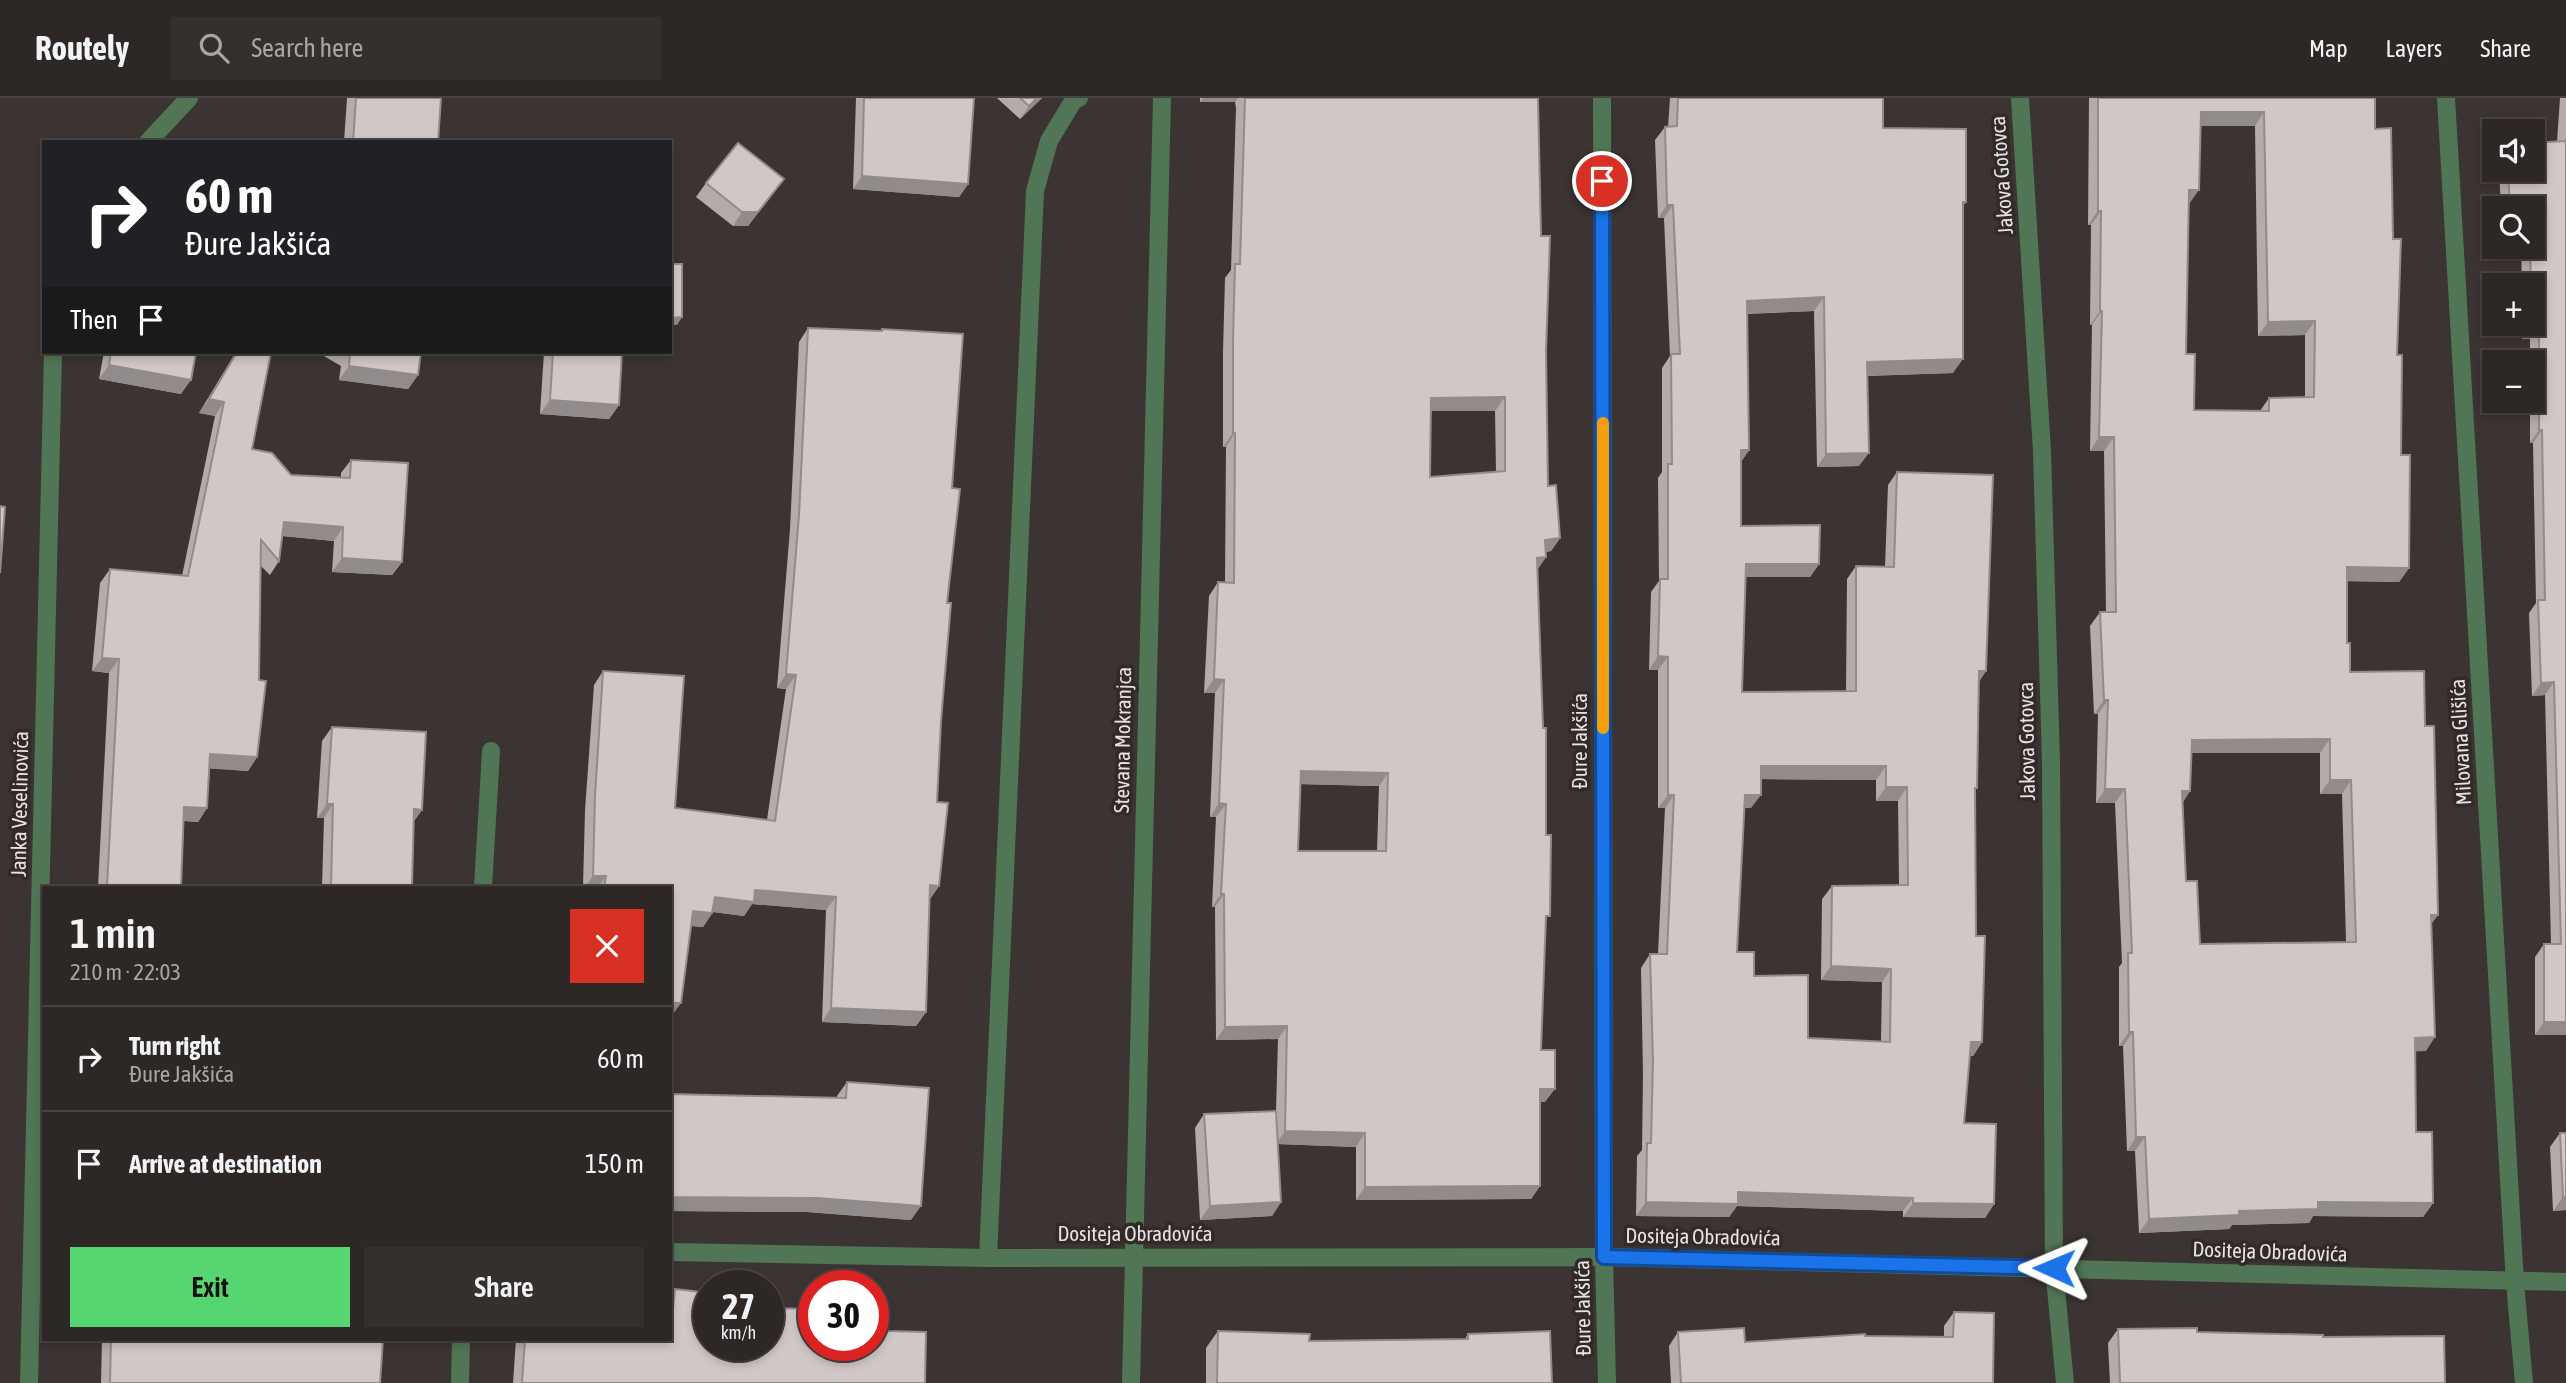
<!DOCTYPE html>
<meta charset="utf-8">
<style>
:root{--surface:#2d2726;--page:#352f2e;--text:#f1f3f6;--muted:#a7a5a7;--line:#484443;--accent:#55d671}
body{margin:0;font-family:"Asap Condensed",sans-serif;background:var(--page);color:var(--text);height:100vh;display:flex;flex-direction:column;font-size:26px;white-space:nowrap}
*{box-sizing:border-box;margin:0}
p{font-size:23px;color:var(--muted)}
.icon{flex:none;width:38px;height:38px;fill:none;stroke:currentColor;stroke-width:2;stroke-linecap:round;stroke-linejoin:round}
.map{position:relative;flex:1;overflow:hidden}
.sheet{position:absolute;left:42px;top:788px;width:630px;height:455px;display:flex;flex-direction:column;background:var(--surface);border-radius:0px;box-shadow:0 4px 10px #0003,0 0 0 2px var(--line)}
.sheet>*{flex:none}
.banner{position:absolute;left:42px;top:42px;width:630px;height:214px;border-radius:0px;box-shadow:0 4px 10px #0003,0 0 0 2px var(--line);background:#202124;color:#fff;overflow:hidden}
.controls{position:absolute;left:2482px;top:21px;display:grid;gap:14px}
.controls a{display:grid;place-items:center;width:63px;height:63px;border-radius:0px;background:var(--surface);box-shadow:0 4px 10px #0003,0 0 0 2px var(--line);font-size:35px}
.speed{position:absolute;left:693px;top:1172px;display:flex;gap:14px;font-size:35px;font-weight:700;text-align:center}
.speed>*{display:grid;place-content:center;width:91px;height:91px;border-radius:50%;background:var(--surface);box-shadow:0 4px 10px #0003,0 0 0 2px var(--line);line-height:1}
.speed small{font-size:18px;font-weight:400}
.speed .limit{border:10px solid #d22;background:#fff;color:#111}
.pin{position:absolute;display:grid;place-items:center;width:60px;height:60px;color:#fff;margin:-30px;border:4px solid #fff;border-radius:50%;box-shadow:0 2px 7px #0007}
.me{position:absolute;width:77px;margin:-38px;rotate:271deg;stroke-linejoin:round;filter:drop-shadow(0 0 5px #0008)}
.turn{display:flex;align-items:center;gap:24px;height:147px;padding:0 28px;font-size:32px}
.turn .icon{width:91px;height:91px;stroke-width:2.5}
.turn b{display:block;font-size:49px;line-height:60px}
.then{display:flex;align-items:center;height:66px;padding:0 28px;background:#0003;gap:14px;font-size:26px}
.round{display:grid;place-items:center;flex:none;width:74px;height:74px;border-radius:0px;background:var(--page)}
.summary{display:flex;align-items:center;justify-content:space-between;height:119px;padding:0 28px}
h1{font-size:42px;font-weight:600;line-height:52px}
.button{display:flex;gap:14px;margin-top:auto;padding:14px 28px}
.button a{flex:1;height:80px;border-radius:0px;background:var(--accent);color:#111;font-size:28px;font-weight:600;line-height:80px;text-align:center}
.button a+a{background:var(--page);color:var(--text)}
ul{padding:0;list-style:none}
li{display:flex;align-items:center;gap:21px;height:105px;padding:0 28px;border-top:2px solid var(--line)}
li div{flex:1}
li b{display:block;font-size:26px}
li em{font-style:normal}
header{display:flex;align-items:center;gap:42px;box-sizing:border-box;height:98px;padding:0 35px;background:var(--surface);border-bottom:2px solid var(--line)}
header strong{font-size:33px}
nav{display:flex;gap:38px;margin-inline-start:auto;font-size:24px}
.search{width:490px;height:63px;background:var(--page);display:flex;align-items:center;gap:18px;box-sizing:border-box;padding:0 24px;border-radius:0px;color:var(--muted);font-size:26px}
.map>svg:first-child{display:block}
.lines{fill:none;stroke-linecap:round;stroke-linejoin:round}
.minor{stroke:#517656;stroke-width:18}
.wall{fill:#b4abaa;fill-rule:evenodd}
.shaded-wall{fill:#928b8b}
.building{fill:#d1c7c6;stroke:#928b8b;stroke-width:2;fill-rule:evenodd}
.route-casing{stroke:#114b97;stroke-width:18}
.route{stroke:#1a73e8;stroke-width:12}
.slow{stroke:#f59e0b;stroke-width:12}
.labels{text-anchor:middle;stroke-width:7;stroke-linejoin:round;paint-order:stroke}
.street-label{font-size:21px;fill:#e8e3e2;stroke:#312a29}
</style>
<header>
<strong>Routely</strong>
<div class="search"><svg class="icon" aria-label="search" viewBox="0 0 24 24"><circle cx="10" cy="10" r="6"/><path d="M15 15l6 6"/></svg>Search here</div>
<nav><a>Map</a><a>Layers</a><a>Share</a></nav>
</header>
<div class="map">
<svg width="2566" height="1285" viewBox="0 0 2566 1285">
<rect width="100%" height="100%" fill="#3c3433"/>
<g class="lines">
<g class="minor">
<polyline points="1602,0 1604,1159 1607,1285"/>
<polyline points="2020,0 2042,353 2051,664 2054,1170 2065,1285"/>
<polyline points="2446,0 2515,1185 2524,1285"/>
<polyline points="148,44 189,0"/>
<polyline points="483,789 491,653"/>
<polyline points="670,1154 988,1160 1604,1159 2566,1184"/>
<polyline points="988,1160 1035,93 1049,43 1073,3 1079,0"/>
<polyline points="29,1285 53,254"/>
<polyline points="460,1285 461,1241"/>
<polyline points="1131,1285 1162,0"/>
</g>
</g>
<g class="wall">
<polygon points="347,0 441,0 438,44 344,44"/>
<polygon points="856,0 974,0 968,86 959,99 853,91"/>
<polygon points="997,0 1042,0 1020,21"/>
<path d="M1200 0H1538L1541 138 1546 254 1548 388 1560 440 1551 453 1546 454V459L1537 472 1546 823 1541 952 1545 1004H1540V1088L1531 1101 1356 1102V1049L1278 1046 1281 1104 1272 1118 1200 1122 1195 1030 1204 1016 1276 1013 1278 941 1216 942 1215 809H1212L1216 719H1210L1215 595H1204L1209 498 1218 484 1225 485 1226 349H1223V254L1225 180 1231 172 1236 10 1235 4H1200ZM1431 313H1495L1496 374 1430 379ZM1301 686 1379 688 1377 753H1298Z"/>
<path d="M1670 0H1883V30L1966 104 1963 108 1953 275 1867 278 1859 368 1817 369 1814 213 1747 216 1749 352 1741 364V428L1819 466 1810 479H1746L1742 594 1846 593 1847 481 1856 468 1885 469 1888 387 1897 374 1986 573 1979 583 1977 690 1975 693 1976 838 1982 944 1973 958 1970 957 1964 1025 1994 1106 1985 1120 1903 1119V1113L1737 1108 1729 1119 1636 1118 1637 1058 1642 1052 1643 976 1641 870 1650 856H1658L1665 710H1658V572H1649L1651 494 1659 483 1658 380 1662 374V270L1670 258 1664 120H1658L1655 42 1665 29H1668ZM1761 681 1876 682V703H1898L1899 787 1832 788 1822 801 1821 882 1882 884 1881 944 1808 940 1754 878 1737 854 1744 710H1751Z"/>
<path d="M2089 0H2375V31L2393 141 2401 357 2409 470 2399 484 2347 483V545L2350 574 2425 628 2438 817 2431 826 2426 953H2416V1034L2433 1105 2423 1119 2313 1118 2309 1125 2232 1127 2229 1131 2139 1135 2135 1053H2127L2123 948H2119V869L2122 865 2115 705H2096L2098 616H2094L2090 528 2100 514H2106L2104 353H2090L2092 227H2090L2091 127H2088ZM2200 28H2255L2258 238 2305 237V299L2269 300 2260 313 2194 312 2186 256 2189 106ZM2191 655H2320V696H2342L2346 844 2200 846 2186 783 2183 704 2190 693Z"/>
<polygon points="2560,0 2566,0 2566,937 2535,937 2535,859 2544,846 2551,846 2545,597 2532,598 2529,515 2536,505 2533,345 2530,345 2530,303 2532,303 2532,264 2530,264 2530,241 2522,241 2522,226 2532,226 2532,187 2522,187 2521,149 2532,149 2532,110 2501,110 2499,72 2532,72 2557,44"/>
<polygon points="784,81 748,128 733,128 696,99 706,85"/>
<polygon points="808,230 880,233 882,231 952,390 947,505 937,704 939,788 930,801 926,914 916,928 822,924 826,812 752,806 744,818 713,814 703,829 691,828 671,919 670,919 670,789 583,789 585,712 594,587 603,573 675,710 767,722 786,591 777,590 790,431 799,244"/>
<polygon points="104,254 196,254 181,296 99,281"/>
<polygon points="236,254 271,254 252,351 291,377 341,379 341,375 351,362 402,464 392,477 332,474 334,443 282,438 279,463 270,477 260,467 257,659 248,673 210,670 207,710 198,724 184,723 181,789 98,789 109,575 92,573 100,485 110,471 182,478 215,318 199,315"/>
<polygon points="317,254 421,254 418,277 408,291 339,282 341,268"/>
<polygon points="544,254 622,254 619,307 609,321 540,316"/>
<polygon points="332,629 422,712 414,723 412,789 322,789 324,720 317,720 322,643"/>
<polygon points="847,984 911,1122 807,1114 670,1113 670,996 837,1000 837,998"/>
<polygon points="2560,1035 2566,1112 2553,1113 2550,1049"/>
<polygon points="675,1191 709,1248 888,1233 925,1285 513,1285 516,1241 670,1241 670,1198"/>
<polygon points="1954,1214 1993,1285 1671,1285 1669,1248 1678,1234 1745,1244 1865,1238 1944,1239 1944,1228"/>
<polygon points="2118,1231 2323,1239 2445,1285 2110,1285 2108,1245"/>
<polygon points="1218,1233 1309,1243 1465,1241 1468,1236 1552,1285 1206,1285 1206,1250"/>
<polygon points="102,1241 383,1241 380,1285 101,1285"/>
</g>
<g class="shaded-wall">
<polygon points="1037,0 1042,0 1020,21 1029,8"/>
<polygon points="1203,0 1238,0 1235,4 1200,4"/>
<polygon points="2201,14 2264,14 2255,28 2191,28"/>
<polygon points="862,78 968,86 959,99 853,91"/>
<polygon points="784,81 748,128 733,128 742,114"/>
<polygon points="2189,92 2199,92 2189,106"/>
<polygon points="1667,107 1673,107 1664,120 1658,120"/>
<polygon points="2098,113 2101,113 2091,127 2088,127"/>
<polygon points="1824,199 1814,213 1738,216 1747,203"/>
<polygon points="2100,213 2102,213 2092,227 2090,227"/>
<polygon points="682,219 677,227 670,227 670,220"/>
<polygon points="2315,223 2305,237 2258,238 2268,224"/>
<polygon points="2531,228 2539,228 2530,241 2522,241"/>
<polygon points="1963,261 1953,275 1858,278 1867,264"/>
<polygon points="109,267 191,282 181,296 99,281"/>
<polygon points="349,268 418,277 408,291 339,282"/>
<polygon points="1505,299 1495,313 1422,313 1431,300"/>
<polygon points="209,301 224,304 215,318 199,315"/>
<polygon points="550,302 619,307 609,321 540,316"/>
<polygon points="2539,332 2542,332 2533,345 2530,345"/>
<polygon points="1233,335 1235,335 1226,349 1223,349"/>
<polygon points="2099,339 2114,339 2104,353 2090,353"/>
<polygon points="1741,352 1749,352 1740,365"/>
<polygon points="1869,355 1859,368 1817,369 1826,356"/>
<polygon points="284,424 343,429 334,443 274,437"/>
<polygon points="1560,440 1551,453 1536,455 1545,442"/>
<polygon points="1546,459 1537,472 1537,460"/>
<polygon points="342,460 402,464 392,477 332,474"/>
<polygon points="1746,466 1819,466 1810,479 1737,479"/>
<polygon points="2347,469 2409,470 2399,484 2337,483"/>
<polygon points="1658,558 1668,559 1658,572 1649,572"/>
<polygon points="102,560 119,561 109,575 92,573"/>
<polygon points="1979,573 1986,573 1977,587"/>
<polygon points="786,576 796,577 786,591 777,590"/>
<polygon points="1214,581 1224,582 1215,595 1204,595"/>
<polygon points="2554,584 2545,597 2532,598 2541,585"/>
<polygon points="2104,602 2108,602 2098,616 2094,616"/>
<polygon points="2330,641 2320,655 2182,655 2192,642"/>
<polygon points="210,656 257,659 248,673 201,670"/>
<polygon points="1761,668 1886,668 1876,682 1751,681"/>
<polygon points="1301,673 1388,675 1379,688 1292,686"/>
<polygon points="2330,682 2351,682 2342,696 2320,696"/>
<polygon points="1886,689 1907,689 1898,703 1876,703"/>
<polygon points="2105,691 2125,691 2115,705 2096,705"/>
<polygon points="2182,693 2190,693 2180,707"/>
<polygon points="1668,697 1674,697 1665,710 1658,710"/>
<polygon points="1745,697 1761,697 1751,710 1735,710"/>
<polygon points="1219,705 1226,706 1216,719 1210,719"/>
<polygon points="327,706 333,706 324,720 317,720"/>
<polygon points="184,709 207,710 198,724 175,722"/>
<polygon points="414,711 422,712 412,726"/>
<polygon points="593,778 606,778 598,789 585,789"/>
<polygon points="930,787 939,788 929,802"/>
<polygon points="755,792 836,799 826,812 752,806 744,818 705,813 715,799"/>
<polygon points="1221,796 1224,796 1215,809 1212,809"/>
<polygon points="693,813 712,815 703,829 684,827"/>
<polygon points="2431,817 2438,817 2428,830"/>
<polygon points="1831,868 1891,871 1882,884 1821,882"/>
<polygon points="670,905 681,905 671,919 670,919"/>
<polygon points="831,910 926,914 916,928 822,924"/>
<polygon points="2544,924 2566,924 2566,937 2535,937"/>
<polygon points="1287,928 1278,941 1216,942 1225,929"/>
<polygon points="2129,934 2133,934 2123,948 2119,948"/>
<polygon points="2435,939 2426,953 2406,954 2415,940"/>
<polygon points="1971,944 1982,944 1973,958 1961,957"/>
<polygon points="1540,991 1555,991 1545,1004 1531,1004"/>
<polygon points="1285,1033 1365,1035 1356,1049 1276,1046"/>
<polygon points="2136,1039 2145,1039 2135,1053 2127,1053"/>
<polygon points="1540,1088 1531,1101 1356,1102 1365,1089"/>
<polygon points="1738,1094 1913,1100 1903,1113 1737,1108 1729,1119 1636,1118 1646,1104"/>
<polygon points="670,1099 817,1100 921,1108 911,1122 807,1114 670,1113"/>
<polygon points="2563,1099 2566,1099 2566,1112 2553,1113"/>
<polygon points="1281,1104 1272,1118 1200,1122 1210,1108"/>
<polygon points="2318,1104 2433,1105 2423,1119 2313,1118 2309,1125 2232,1127 2229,1131 2139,1135 2149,1121 2239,1113"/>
<polygon points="1913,1105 1994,1106 1985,1120 1903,1119"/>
</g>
<g class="building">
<polygon points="356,0 441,0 438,44 353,44"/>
<polygon points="864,0 974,0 968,86 862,78"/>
<polygon points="1020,0 1037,0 1029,8"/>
<path d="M1245 0H1538L1541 138H1550L1546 254 1548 388 1556 387 1560 440 1545 442 1546 459 1537 460 1543 630H1546V737H1551L1550 818H1546L1541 952H1555V991H1540V1088L1365 1089V1035L1285 1033 1287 928 1225 929 1224 796H1221L1226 706 1219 705 1224 582 1214 581 1218 484 1234 485 1235 335H1233V241L1235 166H1240ZM1505 299V373L1430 379 1431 300ZM1301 673 1388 675 1386 753H1298Z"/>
<path d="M1678 0H1883V30L1966 31V104H1963V261L1867 264 1869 355 1826 356 1824 199 1747 203 1749 352H1741V428L1820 427 1819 466H1746L1742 594 1856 593V468L1894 469 1897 374 1993 377 1986 573H1979L1977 690H1975L1976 838H1985L1982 944H1971L1964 1025 1996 1026 1994 1106 1913 1105V1100L1738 1094V1106L1646 1104 1647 1045H1651L1653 962 1650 856H1667L1674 697H1668V559L1658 558 1660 481H1668V366H1672L1671 256H1680L1673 107H1667L1665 29 1677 28ZM1761 668H1886V689H1907L1908 787 1832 788 1831 868 1891 871 1890 944 1808 940V877L1754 878V854H1737L1745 697H1761Z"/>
<path d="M2098 0H2375V31L2391 30 2393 141H2401L2397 257H2402L2401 357H2410L2409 470 2347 469V545H2350V574L2424 573 2425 628H2434L2438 817H2431L2435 939 2415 940 2416 1034H2432L2433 1105 2318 1104V1111L2239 1113V1117L2149 1121 2145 1039H2136L2133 934H2129L2128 855H2132L2125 691H2105L2108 602H2104L2100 514H2116L2114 339H2099L2102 213H2100L2101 113H2098ZM2201 14H2264L2268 224 2315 223 2314 299 2269 300V313L2194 312 2195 256H2186L2189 92H2199ZM2330 641V682H2351L2356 844 2200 846 2197 783H2186L2182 693H2190L2192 642Z"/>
<polygon points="2566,40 2566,924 2544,924 2544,846 2561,846 2554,584 2541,585 2538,502 2545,502 2542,332 2539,332 2539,228 2531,228 2531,226 2532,226 2532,187 2531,187 2530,149 2532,149 2532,110 2510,110 2508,72 2532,72 2532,45 2566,43"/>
<polygon points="738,45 784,81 758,114 742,114 706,85"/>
<polygon points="670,166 682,166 682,219 670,220"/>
<polygon points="808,230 882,233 882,231 963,236 952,390 960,391 947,505 951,505 941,623 937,704 948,705 939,788 930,787 926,914 831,910 836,799 755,792 754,804 715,799 712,815 693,813 681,905 670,905 670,789 604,789 606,778 593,778 595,698 603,573 684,578 675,710 775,723 796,577 786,576 799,417"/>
<polygon points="111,254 196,254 191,282 109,267"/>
<polygon points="237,254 271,254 252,351 272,355 291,377 350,380 351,362 408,365 402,464 342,460 343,429 284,424 279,463 261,442 259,582 266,583 257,659 210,656 207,710 184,709 181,789 107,789 119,561 102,560 110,471 188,478 224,304 209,301"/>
<polygon points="350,254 421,254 418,277 349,268"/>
<polygon points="553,254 622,254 619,307 550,302"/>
<polygon points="0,408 5,409 0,475"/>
<polygon points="332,629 426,634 422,712 414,711 412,789 331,789 333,706 327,706"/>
<polygon points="847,984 929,990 921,1108 817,1100 670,1099 670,996 846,1000"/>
<polygon points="1276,1013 1281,1104 1210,1108 1204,1016"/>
<polygon points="2560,1035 2566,1035 2566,1099 2563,1099"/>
<polygon points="675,1191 709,1195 709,1248 768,1248 768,1210 814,1211 814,1248 873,1248 873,1214 888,1214 888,1233 926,1234 925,1285 522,1285 525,1241 670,1241"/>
<polygon points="1954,1214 1994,1215 1993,1285 1681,1285 1678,1234 1744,1230 1745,1244 1865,1236 1865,1238 1953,1239"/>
<polygon points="2197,1230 2197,1234 2323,1237 2323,1239 2444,1238 2445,1285 2120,1285 2118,1231"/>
<polygon points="1218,1233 1310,1236 1309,1243 1468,1241 1468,1236 1550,1233 1552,1285 1217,1285"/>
<polygon points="111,1241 383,1241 380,1285 110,1285"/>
</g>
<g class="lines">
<defs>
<polyline id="route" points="1602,83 1604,1159 2054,1170"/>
</defs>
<use href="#route" class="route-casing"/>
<use href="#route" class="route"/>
<polyline class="slow" points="1603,325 1603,630"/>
</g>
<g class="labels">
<g class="street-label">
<text transform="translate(2002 77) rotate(-94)" y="7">Jakova Gotovca</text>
<text transform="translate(1123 642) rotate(-89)" y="7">Stevana Mokranjca</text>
<text transform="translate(1580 643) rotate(-90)" y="7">Đure Jakšića</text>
<text transform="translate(2027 643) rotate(-91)" y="7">Jakova Gotovca</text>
<text transform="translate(2461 644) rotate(-93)" y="7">Milovana Glišića</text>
<text transform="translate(20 706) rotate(-89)" y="7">Janka Veselinovića</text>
<text x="1135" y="1143">Dositeja Obradovića</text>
<text transform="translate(1703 1139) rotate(1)" y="7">Dositeja Obradovića</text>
<text transform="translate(2270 1154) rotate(2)" y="7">Dositeja Obradovića</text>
<text transform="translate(1583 1210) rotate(-91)" y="7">Đure Jakšića</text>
</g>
</g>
</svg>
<div class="controls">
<a><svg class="icon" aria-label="sound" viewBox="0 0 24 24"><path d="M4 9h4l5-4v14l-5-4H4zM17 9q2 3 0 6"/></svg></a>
<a><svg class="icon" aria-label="search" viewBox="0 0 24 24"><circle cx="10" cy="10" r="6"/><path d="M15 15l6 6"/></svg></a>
<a>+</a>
<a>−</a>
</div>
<div class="speed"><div>27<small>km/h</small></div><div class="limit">30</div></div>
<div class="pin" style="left:1602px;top:83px;background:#d93025"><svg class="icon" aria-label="arrive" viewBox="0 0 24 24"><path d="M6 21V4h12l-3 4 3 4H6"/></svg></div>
<svg class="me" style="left:2054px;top:1170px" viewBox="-20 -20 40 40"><path d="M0-17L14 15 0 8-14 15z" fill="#1a73e8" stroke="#fff" stroke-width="4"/></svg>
<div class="banner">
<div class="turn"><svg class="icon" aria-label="right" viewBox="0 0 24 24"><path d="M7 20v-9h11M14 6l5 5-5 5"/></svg><div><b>60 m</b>Đure Jakšića</div></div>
<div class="then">Then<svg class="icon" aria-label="arrive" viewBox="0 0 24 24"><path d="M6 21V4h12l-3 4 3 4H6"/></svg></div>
</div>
<section class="sheet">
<div class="summary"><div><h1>1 min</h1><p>210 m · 22:03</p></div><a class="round" style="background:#d93025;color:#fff"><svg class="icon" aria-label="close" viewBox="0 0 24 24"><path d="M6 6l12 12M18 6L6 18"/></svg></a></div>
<ul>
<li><svg class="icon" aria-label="right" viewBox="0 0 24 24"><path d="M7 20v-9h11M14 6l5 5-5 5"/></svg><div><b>Turn right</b><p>Đure Jakšića</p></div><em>60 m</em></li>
<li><svg class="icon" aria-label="arrive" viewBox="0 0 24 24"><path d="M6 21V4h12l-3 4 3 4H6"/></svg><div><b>Arrive at destination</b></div><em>150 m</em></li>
</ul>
<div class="button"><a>Exit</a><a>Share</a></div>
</section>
</div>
